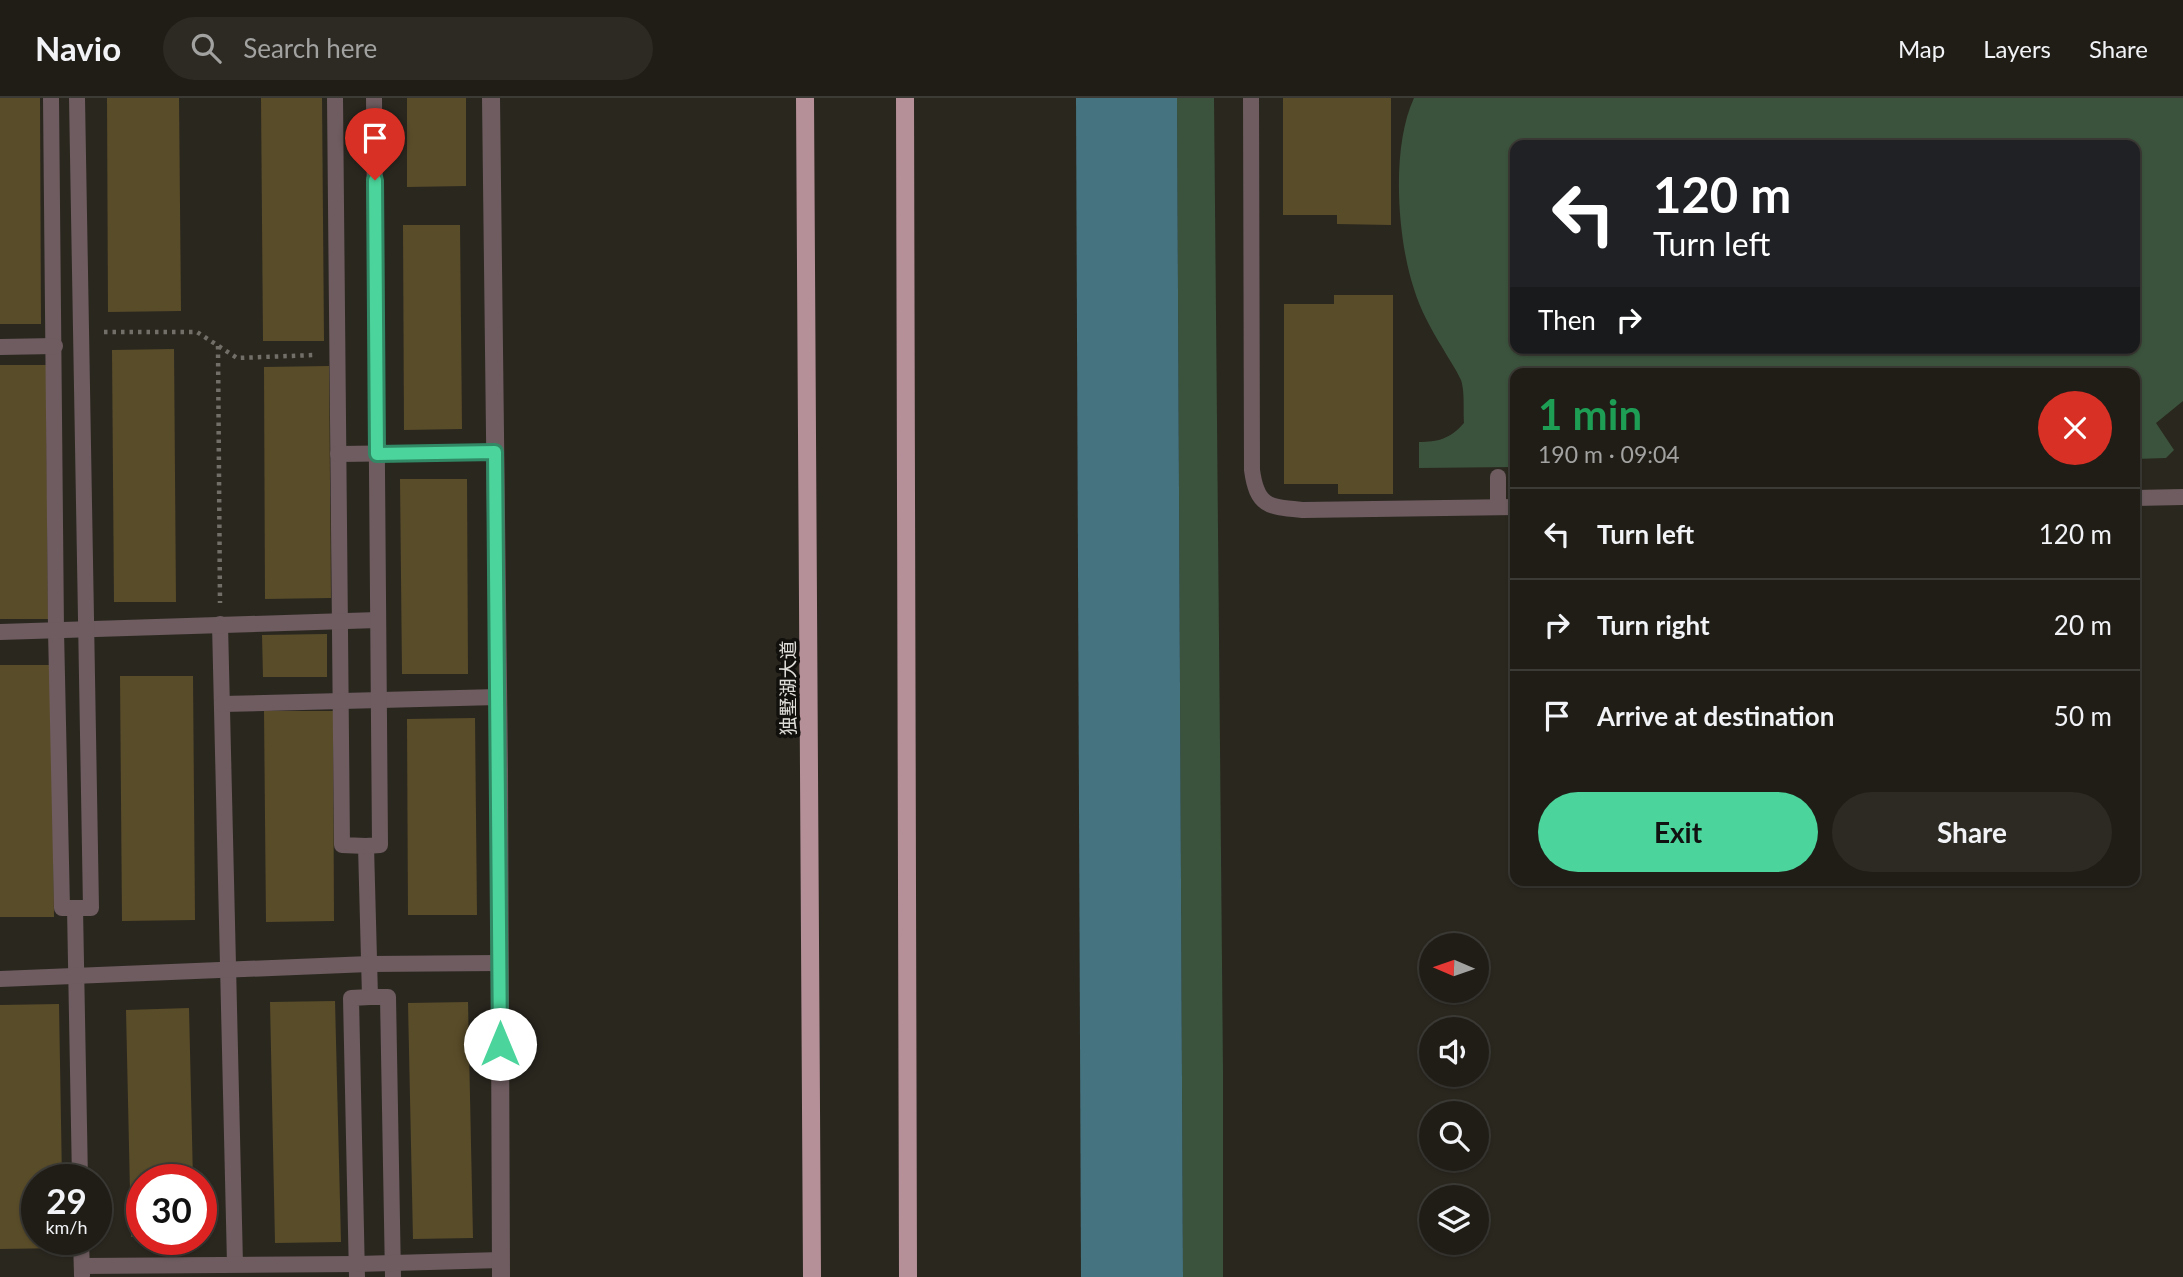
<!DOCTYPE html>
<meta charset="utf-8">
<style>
:root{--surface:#201d17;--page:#2d2a24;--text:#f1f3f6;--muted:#a2a2a1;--line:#3d3b36;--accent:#4bd49b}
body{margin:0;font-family:Lato,"Noto Sans SC",sans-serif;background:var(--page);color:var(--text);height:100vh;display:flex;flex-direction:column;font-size:26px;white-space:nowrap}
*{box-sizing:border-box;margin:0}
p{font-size:23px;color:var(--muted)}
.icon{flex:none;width:38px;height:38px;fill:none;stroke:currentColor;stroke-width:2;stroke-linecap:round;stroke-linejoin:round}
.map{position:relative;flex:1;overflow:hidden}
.drawer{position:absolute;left:1510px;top:270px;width:630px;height:518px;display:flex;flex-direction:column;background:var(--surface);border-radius:14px;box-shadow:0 2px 5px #0004,0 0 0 2px var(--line)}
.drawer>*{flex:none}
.hud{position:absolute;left:1510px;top:42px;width:630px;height:214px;border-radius:14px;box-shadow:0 2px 5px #0004,0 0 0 2px var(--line);background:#202124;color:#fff;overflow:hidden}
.needle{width:46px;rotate:272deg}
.buttons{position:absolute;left:1419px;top:835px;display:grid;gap:14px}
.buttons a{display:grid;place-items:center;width:70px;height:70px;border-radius:50%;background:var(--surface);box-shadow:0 2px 5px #0004,0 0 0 2px var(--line);font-size:35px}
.speed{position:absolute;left:21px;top:1066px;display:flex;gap:14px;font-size:35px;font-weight:700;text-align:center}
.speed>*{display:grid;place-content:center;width:91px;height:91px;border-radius:50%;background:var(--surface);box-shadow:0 2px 5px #0004,0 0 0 2px var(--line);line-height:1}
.speed small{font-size:18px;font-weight:400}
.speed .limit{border:10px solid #d22;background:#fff;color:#111}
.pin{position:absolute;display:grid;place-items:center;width:60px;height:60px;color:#fff;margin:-72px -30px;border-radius:50% 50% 50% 0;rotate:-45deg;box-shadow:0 0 7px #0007}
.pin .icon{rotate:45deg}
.me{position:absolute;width:77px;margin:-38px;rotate:0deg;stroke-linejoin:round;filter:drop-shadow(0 0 5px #0008)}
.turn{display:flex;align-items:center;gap:24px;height:147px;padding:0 28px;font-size:32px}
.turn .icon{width:91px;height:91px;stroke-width:2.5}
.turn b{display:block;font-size:49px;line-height:60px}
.then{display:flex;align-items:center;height:66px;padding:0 28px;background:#0003;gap:14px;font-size:26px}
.round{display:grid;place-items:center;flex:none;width:74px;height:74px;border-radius:37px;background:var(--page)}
.headline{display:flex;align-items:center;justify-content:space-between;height:119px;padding:0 28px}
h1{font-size:42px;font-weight:700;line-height:52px;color:#1e9e55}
.action{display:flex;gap:14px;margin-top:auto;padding:14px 28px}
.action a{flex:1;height:80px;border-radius:42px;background:var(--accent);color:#111;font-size:28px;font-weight:700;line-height:80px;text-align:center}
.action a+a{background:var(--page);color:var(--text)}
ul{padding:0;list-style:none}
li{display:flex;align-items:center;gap:21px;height:91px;padding:0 28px;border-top:2px solid var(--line)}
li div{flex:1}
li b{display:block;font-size:26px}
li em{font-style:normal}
header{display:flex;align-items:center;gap:42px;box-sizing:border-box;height:98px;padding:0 35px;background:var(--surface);border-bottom:2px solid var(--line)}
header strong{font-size:33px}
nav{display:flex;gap:38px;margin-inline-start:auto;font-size:24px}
.search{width:490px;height:63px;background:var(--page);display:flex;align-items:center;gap:18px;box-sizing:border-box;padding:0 24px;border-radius:38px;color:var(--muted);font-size:26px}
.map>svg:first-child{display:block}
.green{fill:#3b533d;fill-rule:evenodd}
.water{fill:#457380}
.building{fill:#594c29}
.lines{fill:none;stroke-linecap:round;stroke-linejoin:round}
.path{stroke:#726f68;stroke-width:4.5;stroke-dasharray:3.5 5;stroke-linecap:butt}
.lane{stroke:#6e5c60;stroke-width:16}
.street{stroke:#6e5c60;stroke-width:18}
.primary{stroke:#b59098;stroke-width:18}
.route-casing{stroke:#318a65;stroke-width:18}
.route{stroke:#4bd49b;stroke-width:12}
.labels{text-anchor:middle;stroke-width:7;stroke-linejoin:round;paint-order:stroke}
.street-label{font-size:19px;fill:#e0ded9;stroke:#12100c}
</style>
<header>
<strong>Navio</strong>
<div class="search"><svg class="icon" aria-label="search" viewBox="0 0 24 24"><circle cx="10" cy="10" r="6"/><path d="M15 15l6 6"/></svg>Search here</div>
<nav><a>Map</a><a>Layers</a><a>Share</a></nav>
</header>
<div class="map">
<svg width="2183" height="1179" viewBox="0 0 2183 1179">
<rect width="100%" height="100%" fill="#2a271f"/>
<g class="green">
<polygon points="1177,0 1214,0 1223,975 1223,1179 1183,1179"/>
<path d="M1414 0H2183V303L2156 325 2174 352 2166 360 2135 361V275H1516L1515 369 1419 370V344C1438 344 1450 341 1464 325 1463 312 1465 294 1461 282 1456 271 1448 260 1442 249 1431 231 1420 211 1414 191 1397 140 1391 49 1414 0ZM1516 47H2135V250H1516Z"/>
</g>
<polygon class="water" points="1076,0 1177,0 1183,1179 1081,1179"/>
<g class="building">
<polygon points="0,0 40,0 41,226 0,226"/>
<polygon points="107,0 179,0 181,213 108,214"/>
<polygon points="261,0 322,0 324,243 263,243"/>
<polygon points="407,0 466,0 466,88 407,89"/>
<polygon points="1283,0 1391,0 1391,127 1337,126 1337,117 1283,117"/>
<polygon points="403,127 460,127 462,331 404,332"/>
<polygon points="1334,197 1393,197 1393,396 1338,396 1338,386 1284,386 1284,206 1334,206"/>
<polygon points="174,251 176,504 114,504 112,252"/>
<polygon points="0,267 46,267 48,521 0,521"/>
<polygon points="329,268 331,500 265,501 264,269"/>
<polygon points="400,381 467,381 468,576 402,576"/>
<polygon points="327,536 327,579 263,579 262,537"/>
<polygon points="0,567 52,567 54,819 0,819"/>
<polygon points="120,578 193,578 195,822 122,823"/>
<polygon points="264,613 333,613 334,823 266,824"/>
<polygon points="475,620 477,817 408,817 407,621"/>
<polygon points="335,903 341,1144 275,1145 270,904"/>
<polygon points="468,904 473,1140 413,1141 408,905"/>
<polygon points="59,906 62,1082 37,1082 37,1141 63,1141 64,1150 0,1151 0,907"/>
<polygon points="189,910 193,1082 142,1082 142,1139 131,1139 126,912"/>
</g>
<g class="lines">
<g class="path">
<polyline points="104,234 197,234 237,260 315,257"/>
<polyline points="218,248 220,505"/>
</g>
<g class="lane">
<polyline points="51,0 56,532 62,810 75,810 80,1082"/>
<polyline points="335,0 342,747 366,748 370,899 351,900 357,1179"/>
<path d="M1251 0 1252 372C1257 409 1269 409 1303 412L1516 409"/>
<polyline points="0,249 55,248"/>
<polyline points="338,356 495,354"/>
<polyline points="1498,379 1498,409"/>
<polyline points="2135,400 2183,399"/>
<polyline points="220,526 235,1166"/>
<polyline points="0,534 378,522"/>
<polyline points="222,606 498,599"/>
<polyline points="366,748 380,747 374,0"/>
<polyline points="75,810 91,810 77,0"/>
<polyline points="0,881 369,866 499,865"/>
<polyline points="370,899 388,899 393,1179"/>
<polyline points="81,1141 82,1177"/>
<polyline points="82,1168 357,1166 501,1162"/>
</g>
<polyline class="street" points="491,0 499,671 501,1179"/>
<g class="primary">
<polyline points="805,0 812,1179"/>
<polyline points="905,0 908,1179"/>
</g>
</g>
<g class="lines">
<defs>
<polyline id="route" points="375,82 377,356 495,354 500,946"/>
</defs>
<use href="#route" class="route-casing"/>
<use href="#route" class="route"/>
</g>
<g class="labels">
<g class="street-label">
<text transform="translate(788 590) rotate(-90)" y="7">独墅湖大道</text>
</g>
</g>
</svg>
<div class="buttons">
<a><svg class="needle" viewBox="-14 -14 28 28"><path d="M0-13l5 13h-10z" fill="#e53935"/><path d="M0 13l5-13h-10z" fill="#a2a2a1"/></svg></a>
<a><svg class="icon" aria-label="sound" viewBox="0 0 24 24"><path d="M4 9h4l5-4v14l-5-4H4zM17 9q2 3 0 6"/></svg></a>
<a><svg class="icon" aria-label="search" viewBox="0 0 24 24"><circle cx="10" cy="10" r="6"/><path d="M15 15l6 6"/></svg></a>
<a><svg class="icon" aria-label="layers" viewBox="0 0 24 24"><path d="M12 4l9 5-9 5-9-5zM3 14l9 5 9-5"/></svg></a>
</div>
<div class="speed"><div>29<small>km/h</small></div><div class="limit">30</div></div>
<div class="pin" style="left:375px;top:82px;background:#d93025"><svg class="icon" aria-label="arrive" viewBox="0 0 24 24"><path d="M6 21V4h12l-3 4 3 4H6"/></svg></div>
<svg class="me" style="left:500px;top:946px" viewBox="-20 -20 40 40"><circle r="19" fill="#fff"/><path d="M0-13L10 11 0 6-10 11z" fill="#4bd49b"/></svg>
<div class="hud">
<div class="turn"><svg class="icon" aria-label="left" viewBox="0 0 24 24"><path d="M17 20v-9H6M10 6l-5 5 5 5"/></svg><div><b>120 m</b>Turn left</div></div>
<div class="then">Then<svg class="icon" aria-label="right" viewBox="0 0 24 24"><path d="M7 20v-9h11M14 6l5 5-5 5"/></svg></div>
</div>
<section class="drawer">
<div class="headline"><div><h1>1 min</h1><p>190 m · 09:04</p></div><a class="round" style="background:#d93025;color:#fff"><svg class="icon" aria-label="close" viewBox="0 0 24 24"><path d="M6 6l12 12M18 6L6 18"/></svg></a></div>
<ul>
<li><svg class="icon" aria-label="left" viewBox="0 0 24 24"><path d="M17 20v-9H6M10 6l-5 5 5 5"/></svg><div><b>Turn left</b></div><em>120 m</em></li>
<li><svg class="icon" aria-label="right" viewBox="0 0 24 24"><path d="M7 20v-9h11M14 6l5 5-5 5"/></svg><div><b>Turn right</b></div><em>20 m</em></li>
<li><svg class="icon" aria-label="arrive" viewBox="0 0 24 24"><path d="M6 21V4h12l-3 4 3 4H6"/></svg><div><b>Arrive at destination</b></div><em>50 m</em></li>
</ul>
<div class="action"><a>Exit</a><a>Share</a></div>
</section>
</div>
